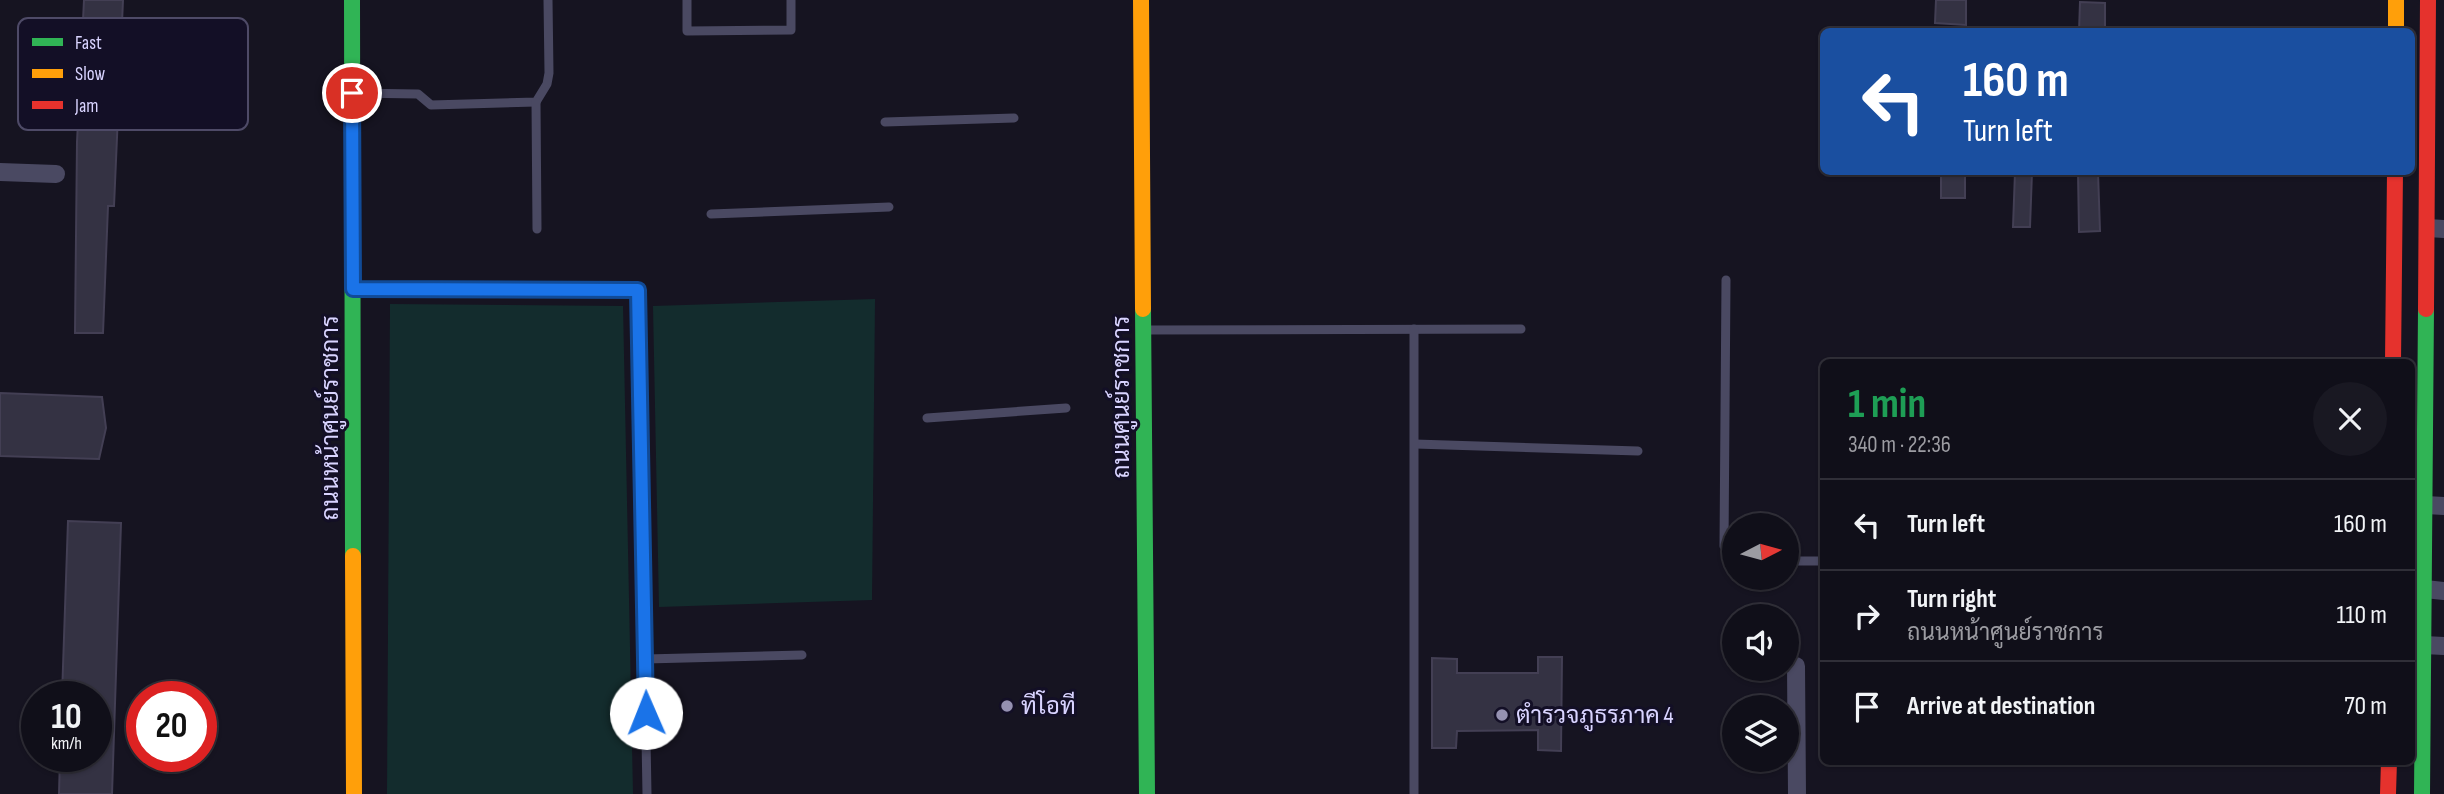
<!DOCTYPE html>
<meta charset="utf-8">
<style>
:root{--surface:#100f19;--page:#191822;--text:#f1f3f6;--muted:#9c9ca2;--line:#302f38}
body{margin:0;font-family:"Sofia Sans Condensed",Sarabun,sans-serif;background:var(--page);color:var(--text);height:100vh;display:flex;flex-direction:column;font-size:26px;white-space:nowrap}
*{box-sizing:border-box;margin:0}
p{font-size:23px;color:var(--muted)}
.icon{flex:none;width:38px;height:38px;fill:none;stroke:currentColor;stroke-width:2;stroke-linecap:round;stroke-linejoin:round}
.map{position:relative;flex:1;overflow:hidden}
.sheet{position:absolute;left:1820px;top:359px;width:595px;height:406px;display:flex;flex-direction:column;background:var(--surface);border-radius:10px;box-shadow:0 2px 5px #0004,0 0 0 2px var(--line)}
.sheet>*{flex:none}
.banner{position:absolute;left:1820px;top:28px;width:595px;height:147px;border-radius:10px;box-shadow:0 2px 5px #0004,0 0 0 2px var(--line);background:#1a4fa0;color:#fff;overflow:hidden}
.needle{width:46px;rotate:84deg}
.tools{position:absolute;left:1722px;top:513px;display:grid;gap:14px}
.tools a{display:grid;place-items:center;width:77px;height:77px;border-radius:50%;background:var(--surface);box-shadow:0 2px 5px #0004,0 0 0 2px var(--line);font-size:35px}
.speed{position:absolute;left:21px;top:681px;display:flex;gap:14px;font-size:35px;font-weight:700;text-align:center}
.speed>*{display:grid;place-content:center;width:91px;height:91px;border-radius:50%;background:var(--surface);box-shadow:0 2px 5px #0004,0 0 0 2px var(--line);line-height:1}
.speed small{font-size:18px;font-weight:400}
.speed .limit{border:10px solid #d22;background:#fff;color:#111}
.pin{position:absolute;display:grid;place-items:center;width:60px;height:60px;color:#fff;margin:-30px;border:4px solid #fff;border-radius:50%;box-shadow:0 2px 7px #0007}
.me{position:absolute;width:77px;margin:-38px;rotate:359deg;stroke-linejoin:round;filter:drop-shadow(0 0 5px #0008)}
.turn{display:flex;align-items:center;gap:24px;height:147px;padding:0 28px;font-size:32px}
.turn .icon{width:91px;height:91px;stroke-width:2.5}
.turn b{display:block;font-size:49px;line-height:60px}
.round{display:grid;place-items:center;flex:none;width:74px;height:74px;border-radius:37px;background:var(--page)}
.head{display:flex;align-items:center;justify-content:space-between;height:119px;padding:0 28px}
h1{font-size:42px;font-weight:700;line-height:52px;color:#1e9e55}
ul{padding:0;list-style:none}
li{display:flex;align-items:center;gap:21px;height:91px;padding:0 28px;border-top:2px solid var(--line)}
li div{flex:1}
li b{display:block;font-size:26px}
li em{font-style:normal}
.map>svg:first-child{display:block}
.green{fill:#132c2d}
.building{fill:#343243;stroke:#433f54;stroke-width:2}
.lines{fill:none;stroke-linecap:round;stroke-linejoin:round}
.lane{stroke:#4a4962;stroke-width:9}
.street{stroke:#4a4962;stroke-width:18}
.fast{stroke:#30b455;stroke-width:16}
.slow{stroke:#ff9f0a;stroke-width:16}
.jam{stroke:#e5322d;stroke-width:16}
.route-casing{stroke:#114b97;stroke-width:18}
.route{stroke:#1a73e8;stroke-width:12}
.poi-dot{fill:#9591b1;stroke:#130f26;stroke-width:2.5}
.labels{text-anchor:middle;stroke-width:6;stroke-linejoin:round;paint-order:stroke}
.street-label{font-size:24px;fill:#d9d4ff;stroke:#130f26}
.poi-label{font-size:24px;fill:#d9d4ff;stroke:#130f26;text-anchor:start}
.key{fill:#130f26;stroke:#4e4a67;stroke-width:2}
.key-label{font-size:19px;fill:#d9d4ff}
</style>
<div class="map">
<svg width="2444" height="794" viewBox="0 0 2444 794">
<rect width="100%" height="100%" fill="#161421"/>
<g class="green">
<polygon points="875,299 872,600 659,607 653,306"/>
<polygon points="390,304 623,306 633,794 387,794"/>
</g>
<g class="building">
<polygon points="84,0 123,0 114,206 108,206 103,333 75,333 77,142"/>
<polygon points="1936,0 1966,0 1966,25 1935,23"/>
<polygon points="2080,2 2105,3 2105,32 2079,32"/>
<rect x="1941" y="172" width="24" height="26"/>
<polygon points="2015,172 2032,172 2030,227 2013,227"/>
<polygon points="2078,172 2098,172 2100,231 2079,232"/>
<polygon points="0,393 102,397 106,428 99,459 0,456"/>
<polygon points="68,521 121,523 112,794 59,794 60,756 96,756 96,696 62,696"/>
<polygon points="1538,657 1562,657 1561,751 1538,750 1538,730 1457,731 1456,748 1432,748 1432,658 1457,659 1457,673 1538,673"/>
</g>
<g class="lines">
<g class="lane">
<polyline points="687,0 687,31 791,30 791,0"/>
<polyline points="353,93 418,94 431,105 536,102 547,84 549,73 548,0"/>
<polyline points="536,102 537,229"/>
<polyline points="885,122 1014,118"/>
<polyline points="711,214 889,207"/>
<polyline points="1726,280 1724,546 1734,559"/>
<polyline points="355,289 638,290 647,794"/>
<polyline points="1145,330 1521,329"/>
<polyline points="927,418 1066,408"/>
<polyline points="1415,444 1638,451"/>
<polyline points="1787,561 1824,561"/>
<polyline points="646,659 802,655"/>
<polyline points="1414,794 1414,329"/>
</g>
<g class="street">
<polyline points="0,172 56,174"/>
<polyline points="2428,228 2444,229"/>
<polyline points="2426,505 2444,506"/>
<polyline points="2425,589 2444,591"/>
<polyline points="2424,645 2444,646"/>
<polyline points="1796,666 1797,794"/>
</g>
<g class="fast">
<polyline points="352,0 353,556"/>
<polyline points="1143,309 1147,794"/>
<polyline points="2422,794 2426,309"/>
</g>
<g class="slow">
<polyline points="1141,0 1143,309"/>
<polyline points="2396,0 2396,32"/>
<polyline points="353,556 354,794"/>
</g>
<g class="jam">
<polyline points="2426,309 2428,0"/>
<polyline points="2393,362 2395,172"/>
<polyline points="2388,794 2389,761"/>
</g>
</g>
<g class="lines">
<defs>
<polyline id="route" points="352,93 353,289 638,290 646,713"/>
</defs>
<use href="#route" class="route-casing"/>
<use href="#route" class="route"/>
</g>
<g class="poi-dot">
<circle cx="1007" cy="706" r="7"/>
<circle cx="1502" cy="715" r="7"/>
</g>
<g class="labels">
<g class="street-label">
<text transform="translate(1121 397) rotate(-90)" y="8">ถนนศูนย์ราชการ</text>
<text transform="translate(330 418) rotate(-90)" y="8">ถนนหน้าศูนย์ราชการ</text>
</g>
<g class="poi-label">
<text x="1021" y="714">ทีโอที</text>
<text x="1516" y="723">ตำรวจภูธรภาค 4</text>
</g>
</g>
<rect x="18" y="18" width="230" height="112" rx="10" class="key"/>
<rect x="32" y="38" width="31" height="8" fill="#30b455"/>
<rect x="32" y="69" width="31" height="9" fill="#ff9f0a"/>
<rect x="32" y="101" width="31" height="8" fill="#e5322d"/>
<g class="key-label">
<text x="75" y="49">Fast</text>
<text x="75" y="80">Slow</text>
<text x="75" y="112">Jam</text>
</g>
</svg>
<div class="tools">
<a><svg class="needle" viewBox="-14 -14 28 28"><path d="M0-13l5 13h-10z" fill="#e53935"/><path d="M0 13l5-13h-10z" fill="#9c9ca2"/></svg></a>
<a><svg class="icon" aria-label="sound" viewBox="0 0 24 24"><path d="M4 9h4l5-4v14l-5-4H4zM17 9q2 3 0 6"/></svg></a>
<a><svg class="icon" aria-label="layers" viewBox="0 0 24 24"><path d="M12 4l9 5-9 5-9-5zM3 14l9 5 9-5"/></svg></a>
</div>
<div class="speed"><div>10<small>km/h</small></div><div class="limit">20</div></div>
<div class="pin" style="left:352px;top:93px;background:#d93025"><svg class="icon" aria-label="arrive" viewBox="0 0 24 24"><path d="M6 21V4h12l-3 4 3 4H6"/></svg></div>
<svg class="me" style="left:646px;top:713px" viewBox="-20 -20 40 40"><circle r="19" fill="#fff"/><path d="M0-13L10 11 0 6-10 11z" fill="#1a73e8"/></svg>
<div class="banner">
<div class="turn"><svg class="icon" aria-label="left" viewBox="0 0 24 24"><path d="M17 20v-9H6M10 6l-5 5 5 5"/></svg><div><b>160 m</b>Turn left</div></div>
</div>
<section class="sheet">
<div class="head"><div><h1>1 min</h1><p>340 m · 22:36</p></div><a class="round"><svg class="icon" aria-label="close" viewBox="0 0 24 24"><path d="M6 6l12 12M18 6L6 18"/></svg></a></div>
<ul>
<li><svg class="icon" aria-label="left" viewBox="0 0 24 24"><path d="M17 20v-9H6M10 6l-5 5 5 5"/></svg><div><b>Turn left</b></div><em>160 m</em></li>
<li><svg class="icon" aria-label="right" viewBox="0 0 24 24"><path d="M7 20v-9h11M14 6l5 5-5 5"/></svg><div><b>Turn right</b><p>ถนนหน้าศูนย์ราชการ</p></div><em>110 m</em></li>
<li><svg class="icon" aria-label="arrive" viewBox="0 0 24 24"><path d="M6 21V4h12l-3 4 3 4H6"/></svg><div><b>Arrive at destination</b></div><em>70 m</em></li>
</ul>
</section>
</div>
